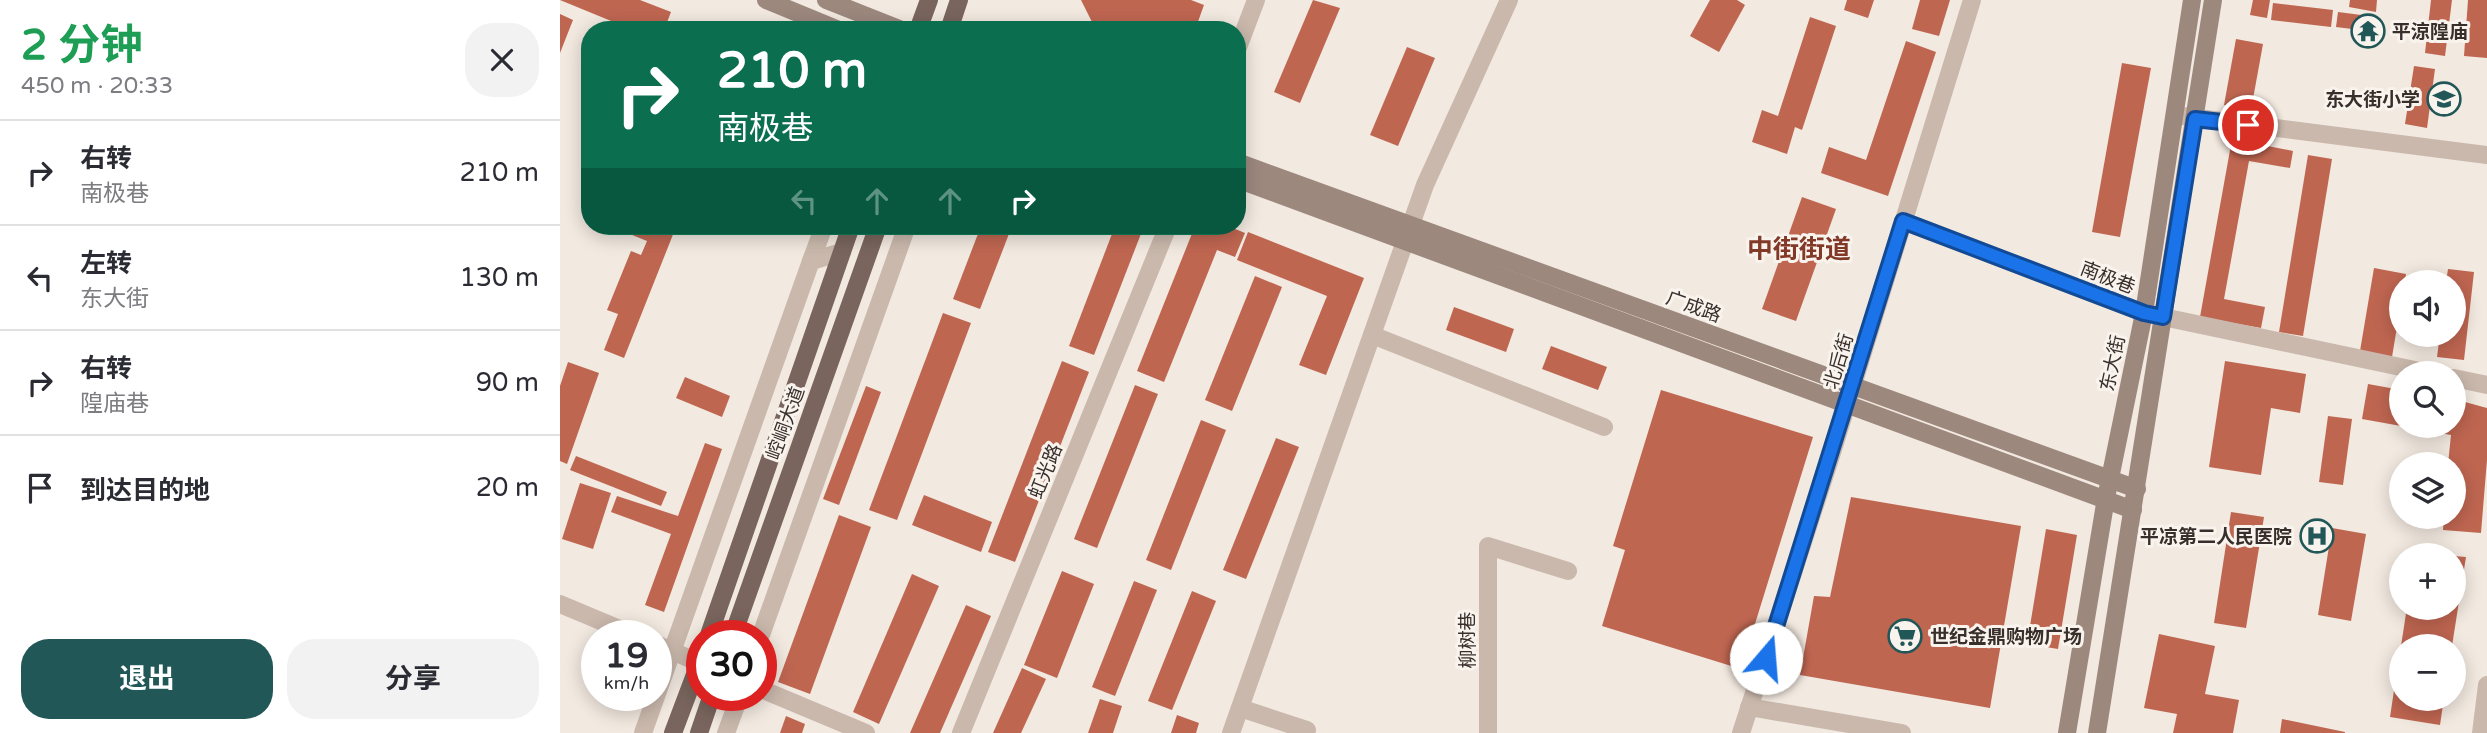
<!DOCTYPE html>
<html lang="zh">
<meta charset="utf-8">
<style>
:root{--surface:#fff;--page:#f2f2f3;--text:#2b2b33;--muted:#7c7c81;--line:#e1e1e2;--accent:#225758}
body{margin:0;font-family:"Varela Round","Noto Sans SC",sans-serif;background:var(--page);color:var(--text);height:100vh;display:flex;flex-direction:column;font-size:26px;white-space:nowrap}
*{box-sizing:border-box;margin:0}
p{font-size:23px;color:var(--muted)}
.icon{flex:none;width:38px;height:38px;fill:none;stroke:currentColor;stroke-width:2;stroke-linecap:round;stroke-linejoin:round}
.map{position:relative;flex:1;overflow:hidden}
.panel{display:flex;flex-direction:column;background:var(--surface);width:560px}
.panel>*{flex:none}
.hud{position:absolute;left:21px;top:21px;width:665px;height:214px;border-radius:28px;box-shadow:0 4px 18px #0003;background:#0b6e4f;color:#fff;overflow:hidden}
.fabs{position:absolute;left:1829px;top:270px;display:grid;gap:14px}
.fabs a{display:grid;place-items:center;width:77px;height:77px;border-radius:50%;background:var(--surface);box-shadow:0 4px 18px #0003;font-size:35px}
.speed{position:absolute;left:21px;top:620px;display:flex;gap:14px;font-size:35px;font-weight:700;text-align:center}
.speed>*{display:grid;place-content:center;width:91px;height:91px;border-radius:50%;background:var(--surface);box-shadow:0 4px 18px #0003;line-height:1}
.speed small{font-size:18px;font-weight:400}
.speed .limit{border:10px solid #d22;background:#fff;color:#111}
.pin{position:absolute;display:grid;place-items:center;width:60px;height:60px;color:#fff;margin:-30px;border:4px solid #fff;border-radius:50%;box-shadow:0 2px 7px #0007}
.me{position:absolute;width:77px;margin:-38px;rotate:18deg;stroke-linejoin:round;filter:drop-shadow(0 0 5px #0008)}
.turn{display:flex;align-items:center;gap:24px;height:147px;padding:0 21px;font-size:32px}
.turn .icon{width:91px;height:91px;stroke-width:2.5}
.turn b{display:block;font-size:49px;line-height:60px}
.lanes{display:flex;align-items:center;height:66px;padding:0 21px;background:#0003;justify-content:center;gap:35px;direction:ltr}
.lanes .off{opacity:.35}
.round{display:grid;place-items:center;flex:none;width:74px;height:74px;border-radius:28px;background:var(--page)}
.head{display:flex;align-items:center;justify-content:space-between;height:119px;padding:0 21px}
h1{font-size:42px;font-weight:700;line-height:52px;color:#1e9e55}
.button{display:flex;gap:14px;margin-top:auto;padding:14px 21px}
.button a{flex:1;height:80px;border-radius:28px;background:var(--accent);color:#fff;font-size:28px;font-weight:700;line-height:80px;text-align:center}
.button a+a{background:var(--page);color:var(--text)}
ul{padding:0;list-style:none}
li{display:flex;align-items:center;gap:21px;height:105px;padding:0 21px;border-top:2px solid var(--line)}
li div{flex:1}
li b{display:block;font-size:26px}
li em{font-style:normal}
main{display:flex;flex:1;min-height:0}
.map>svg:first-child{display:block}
.building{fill:#bf6651}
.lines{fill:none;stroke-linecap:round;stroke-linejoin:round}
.street{stroke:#cab8ac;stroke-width:18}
.secondary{stroke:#9d887e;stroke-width:18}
.primary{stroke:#79655d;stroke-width:18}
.route-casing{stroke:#114b97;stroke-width:18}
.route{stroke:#1a73e8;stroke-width:12}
.labels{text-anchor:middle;stroke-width:6;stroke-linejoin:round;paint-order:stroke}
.poi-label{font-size:19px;font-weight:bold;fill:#382e2b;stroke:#f9f3ed;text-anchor:start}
.street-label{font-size:19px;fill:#382e2b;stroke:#f9f3ed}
.district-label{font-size:26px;font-weight:bold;fill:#833928;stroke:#f9f3ed}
</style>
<main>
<section class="panel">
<div class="head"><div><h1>2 分钟</h1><p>450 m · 20:33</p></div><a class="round"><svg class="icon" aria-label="close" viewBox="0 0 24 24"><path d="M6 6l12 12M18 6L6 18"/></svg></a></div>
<ul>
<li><svg class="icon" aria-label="right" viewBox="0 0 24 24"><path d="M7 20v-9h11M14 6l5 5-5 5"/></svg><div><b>右转</b><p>南极巷</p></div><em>210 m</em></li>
<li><svg class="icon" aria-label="left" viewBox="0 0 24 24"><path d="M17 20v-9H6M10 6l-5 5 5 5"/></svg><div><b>左转</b><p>东大街</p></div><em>130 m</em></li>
<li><svg class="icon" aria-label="right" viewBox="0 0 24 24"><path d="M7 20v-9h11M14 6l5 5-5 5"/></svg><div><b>右转</b><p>隍庙巷</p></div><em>90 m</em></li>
<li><svg class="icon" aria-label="arrive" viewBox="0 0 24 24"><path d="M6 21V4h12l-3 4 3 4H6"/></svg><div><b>到达目的地</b></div><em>20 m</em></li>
</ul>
<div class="button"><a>退出</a><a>分享</a></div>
</section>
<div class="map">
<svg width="1927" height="733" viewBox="0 0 1927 733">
<rect width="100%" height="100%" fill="#f2e9e0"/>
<g class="building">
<polygon points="0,0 80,0 111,12 104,30 73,30"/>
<polygon points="521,0 631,0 644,5 635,30 536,30"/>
<polygon points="753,0 780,8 740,103 714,92"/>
<polygon points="1150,0 1177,0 1185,5 1159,52 1130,36"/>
<polygon points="1287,0 1314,0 1308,18 1284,10"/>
<polygon points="1360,0 1390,0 1379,36 1352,29"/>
<polygon points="1693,0 1710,0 1707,18 1690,15"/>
<polygon points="1790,0 1817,0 1816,12 1789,7"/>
<polygon points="1871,0 1892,0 1885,56 1865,53"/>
<polygon points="1908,0 1927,0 1927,58 1904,56"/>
<polygon points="1713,3 1773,10 1771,27 1711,20"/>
<polygon points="1778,12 1809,16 1808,31 1776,27"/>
<polygon points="0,14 13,20 0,53"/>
<polygon points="1250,17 1276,26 1242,130 1235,127 1227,154 1192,142 1202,110 1218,116"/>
<polygon points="1676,39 1703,44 1691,110 1664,105"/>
<polygon points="1346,41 1376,52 1328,196 1261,173 1269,147 1306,160"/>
<polygon points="847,47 875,58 838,146 810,135"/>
<polygon points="1562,63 1591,68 1560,237 1532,232"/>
<polygon points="1854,66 1875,69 1867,128 1845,124"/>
<polygon points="1672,139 1733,151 1730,168 1689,161 1664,299 1705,307 1701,328 1640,317"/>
<polygon points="1748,155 1772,159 1743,336 1719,332"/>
<polygon points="1242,197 1276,209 1236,321 1202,309"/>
<polygon points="50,226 97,226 114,232 64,358 44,350 58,314 47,310 71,251 81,255 87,241"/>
<polygon points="421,226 452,226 420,309 393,299"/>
<polygon points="555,226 584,226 534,355 509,346"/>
<polygon points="635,226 668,226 685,233 675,257 657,250 604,382 577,371"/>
<polygon points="688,232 804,278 766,375 739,365 767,296 677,260"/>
<polygon points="1814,268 1846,274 1845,282 1841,282 1841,303 1832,357 1800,351"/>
<polygon points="1888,269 1914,272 1904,360 1877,357 1880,334 1894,334 1894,282 1886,282"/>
<polygon points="695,276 722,287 672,411 645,400"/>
<polygon points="894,307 954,329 946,352 886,330"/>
<polygon points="383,313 411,323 337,520 309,510"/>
<polygon points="991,346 1047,367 1038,390 982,369"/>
<polygon points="502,361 529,372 455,562 428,552"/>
<polygon points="1665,361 1746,374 1740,413 1711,408 1701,475 1649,467"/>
<polygon points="8,362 39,373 7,464 0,461 0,386"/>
<polygon points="125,377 170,396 162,417 116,398"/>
<polygon points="1808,384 1841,390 1841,426 1802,419"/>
<polygon points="575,385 598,394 537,548 514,539"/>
<polygon points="306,386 321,392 279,505 263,499"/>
<polygon points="1101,390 1253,437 1181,669 1042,626 1065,550 1053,546"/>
<polygon points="1894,399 1927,408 1927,460 1921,533 1883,530 1884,516 1894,516 1894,464 1888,464 1891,435 1845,427 1894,425"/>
<polygon points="1768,416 1792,419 1783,485 1759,482"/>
<polygon points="641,420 666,430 611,570 586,560"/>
<polygon points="716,438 739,447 686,579 663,570"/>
<polygon points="145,443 162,449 104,612 85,605 111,534 51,512 57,496 118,516"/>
<polygon points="16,456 107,492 101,506 10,470"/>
<polygon points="20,483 51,493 33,549 2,539"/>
<polygon points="364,495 432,522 421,552 352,525"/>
<polygon points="1291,497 1461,526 1430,708 1240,675 1254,596 1270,597"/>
<polygon points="1671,512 1704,517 1686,628 1654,623"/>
<polygon points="279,515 311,527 250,694 218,682"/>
<polygon points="1772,528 1806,534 1791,621 1758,615"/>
<polygon points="1486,529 1517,535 1498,649 1467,644"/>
<polygon points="1856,550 1879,553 1879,555 1855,555"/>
<polygon points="1894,556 1906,557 1892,646 1841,646 1847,607 1894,607"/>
<polygon points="502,571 534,584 497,678 464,665"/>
<polygon points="352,574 379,586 319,724 293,712"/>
<polygon points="574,581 597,590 555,696 532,687"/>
<polygon points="632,591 656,601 612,710 588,701"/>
<polygon points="406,605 431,616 380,733 350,733"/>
<polygon points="1599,634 1655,646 1645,694 1679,700 1673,733 1613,733 1617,714 1584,708"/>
<polygon points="1839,657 1841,698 1884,698 1880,725 1830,717"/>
<polygon points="462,668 486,679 461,733 433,733"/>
<polygon points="540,699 562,706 553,733 528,733"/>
<polygon points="617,715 639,723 636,733 611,733"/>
<polygon points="226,716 245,724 242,733 220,733"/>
<polygon points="1722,719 1785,732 1785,733 1720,733"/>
</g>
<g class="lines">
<g class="street">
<polyline points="677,50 696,0"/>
<polyline points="1615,115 1927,155"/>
<polyline points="1343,221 1584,313 1869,373"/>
<polyline points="251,261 264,226"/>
<polyline points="812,335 1044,427"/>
<polyline points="1894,378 1927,385"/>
<polyline points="0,604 74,635"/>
<polyline points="201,635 347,226"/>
<polyline points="96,644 142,664"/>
<polyline points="201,689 306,733"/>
<polyline points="1189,707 1342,733"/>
<polyline points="680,708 747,730 746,733"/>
<polyline points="83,733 251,261 282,252"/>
<polyline points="166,733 180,695"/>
<polyline points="401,733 608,226"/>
<polyline points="671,733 865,185 949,0"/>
<polyline points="928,733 928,546 1008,571"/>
<polyline points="1181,733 1270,459 1412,0"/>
<polyline points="1921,733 1927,685"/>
</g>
<g class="secondary">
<polyline points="206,0 279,30"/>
<polyline points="266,0 342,30"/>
<polyline points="677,162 1577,489"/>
<polyline points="677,179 1573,510"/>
<polyline points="1507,733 1546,498 1584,313 1632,0"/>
<polyline points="1537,733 1653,0"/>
</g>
<g class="primary">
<polyline points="358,30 369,0"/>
<polyline points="389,30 399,0"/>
<polyline points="149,635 291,226"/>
<polyline points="173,635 318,226"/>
<polyline points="113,733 142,656"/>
<polyline points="139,733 152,695"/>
</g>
</g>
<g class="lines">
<defs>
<polyline id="route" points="1206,658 1343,221 1584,313 1603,317 1635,119 1688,125"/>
</defs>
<use href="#route" class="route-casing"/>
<use href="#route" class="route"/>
</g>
<defs>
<symbol id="temple-ring" viewBox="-11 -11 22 22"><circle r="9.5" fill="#f9f3ed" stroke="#225758" stroke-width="1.5"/><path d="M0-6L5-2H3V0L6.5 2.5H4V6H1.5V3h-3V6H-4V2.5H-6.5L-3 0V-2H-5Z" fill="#225758"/></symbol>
<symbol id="school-ring" viewBox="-11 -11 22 22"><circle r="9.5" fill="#f9f3ed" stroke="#225758" stroke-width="1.5"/><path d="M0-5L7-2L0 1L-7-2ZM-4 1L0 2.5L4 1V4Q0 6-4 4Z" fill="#225758"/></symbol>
<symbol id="hospital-ring" viewBox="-11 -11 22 22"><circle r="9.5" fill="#f9f3ed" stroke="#225758" stroke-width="1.5"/><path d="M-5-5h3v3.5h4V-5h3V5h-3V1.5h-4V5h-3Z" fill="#225758"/></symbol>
<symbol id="supermarket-ring" viewBox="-11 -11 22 22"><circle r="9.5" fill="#f9f3ed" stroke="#225758" stroke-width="1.5"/><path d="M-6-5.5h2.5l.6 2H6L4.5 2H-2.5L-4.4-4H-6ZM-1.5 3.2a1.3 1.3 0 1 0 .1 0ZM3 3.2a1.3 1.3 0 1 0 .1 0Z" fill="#225758"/></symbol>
</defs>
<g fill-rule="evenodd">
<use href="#temple-ring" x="1789" y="12" width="38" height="38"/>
<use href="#school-ring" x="1865" y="80" width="38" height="38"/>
<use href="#hospital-ring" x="1738" y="517" width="38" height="38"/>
<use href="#supermarket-ring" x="1326" y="617" width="38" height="38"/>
</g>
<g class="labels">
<g class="poi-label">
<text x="1832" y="38">平涼隍庙</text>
<text x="1860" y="106" text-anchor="end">东大街小学</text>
<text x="1732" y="543" text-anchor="end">平凉第二人民医院</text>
<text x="1370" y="643">世纪金鼎购物广场</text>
</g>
<g class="street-label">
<text transform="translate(1548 277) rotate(21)" y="7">南极巷</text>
<text transform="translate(1134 306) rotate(20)" y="7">广成路</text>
<text transform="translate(1278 361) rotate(-73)" y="7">北后街</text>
<text transform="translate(1552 363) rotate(-78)" y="7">东大街</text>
<text transform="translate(225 423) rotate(-70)" y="7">崆峒大道</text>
<text transform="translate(485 471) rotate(-68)" y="7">虹光路</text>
<text transform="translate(907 640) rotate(-90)" y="7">柳树巷</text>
</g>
<g class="district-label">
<text x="1239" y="258">中街街道</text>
</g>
</g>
</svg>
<div class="fabs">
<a><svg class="icon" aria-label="sound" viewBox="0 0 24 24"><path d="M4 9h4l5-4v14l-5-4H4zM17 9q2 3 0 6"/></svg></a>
<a><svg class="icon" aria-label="search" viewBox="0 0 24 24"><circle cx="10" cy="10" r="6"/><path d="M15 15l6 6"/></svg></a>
<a><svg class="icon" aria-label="layers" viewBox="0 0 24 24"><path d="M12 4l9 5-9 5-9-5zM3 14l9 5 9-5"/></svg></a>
<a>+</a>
<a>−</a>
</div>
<div class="speed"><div>19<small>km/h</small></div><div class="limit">30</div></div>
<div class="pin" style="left:1688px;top:125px;background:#d93025"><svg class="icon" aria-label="arrive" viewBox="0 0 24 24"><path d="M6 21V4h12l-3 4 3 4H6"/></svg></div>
<svg class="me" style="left:1206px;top:658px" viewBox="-20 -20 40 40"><circle r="19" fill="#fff"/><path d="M0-13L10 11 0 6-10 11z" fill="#1a73e8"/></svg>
<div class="hud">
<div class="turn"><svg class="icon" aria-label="right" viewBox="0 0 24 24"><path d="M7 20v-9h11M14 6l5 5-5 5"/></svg><div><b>210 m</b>南极巷</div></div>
<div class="lanes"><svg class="icon off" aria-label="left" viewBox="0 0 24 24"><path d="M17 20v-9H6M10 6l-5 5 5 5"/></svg><svg class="icon off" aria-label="ahead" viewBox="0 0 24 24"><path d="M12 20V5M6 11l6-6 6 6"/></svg><svg class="icon off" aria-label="ahead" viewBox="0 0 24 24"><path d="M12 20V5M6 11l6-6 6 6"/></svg><svg class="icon" aria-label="right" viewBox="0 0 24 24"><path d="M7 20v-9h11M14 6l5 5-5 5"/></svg></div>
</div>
</div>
</main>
